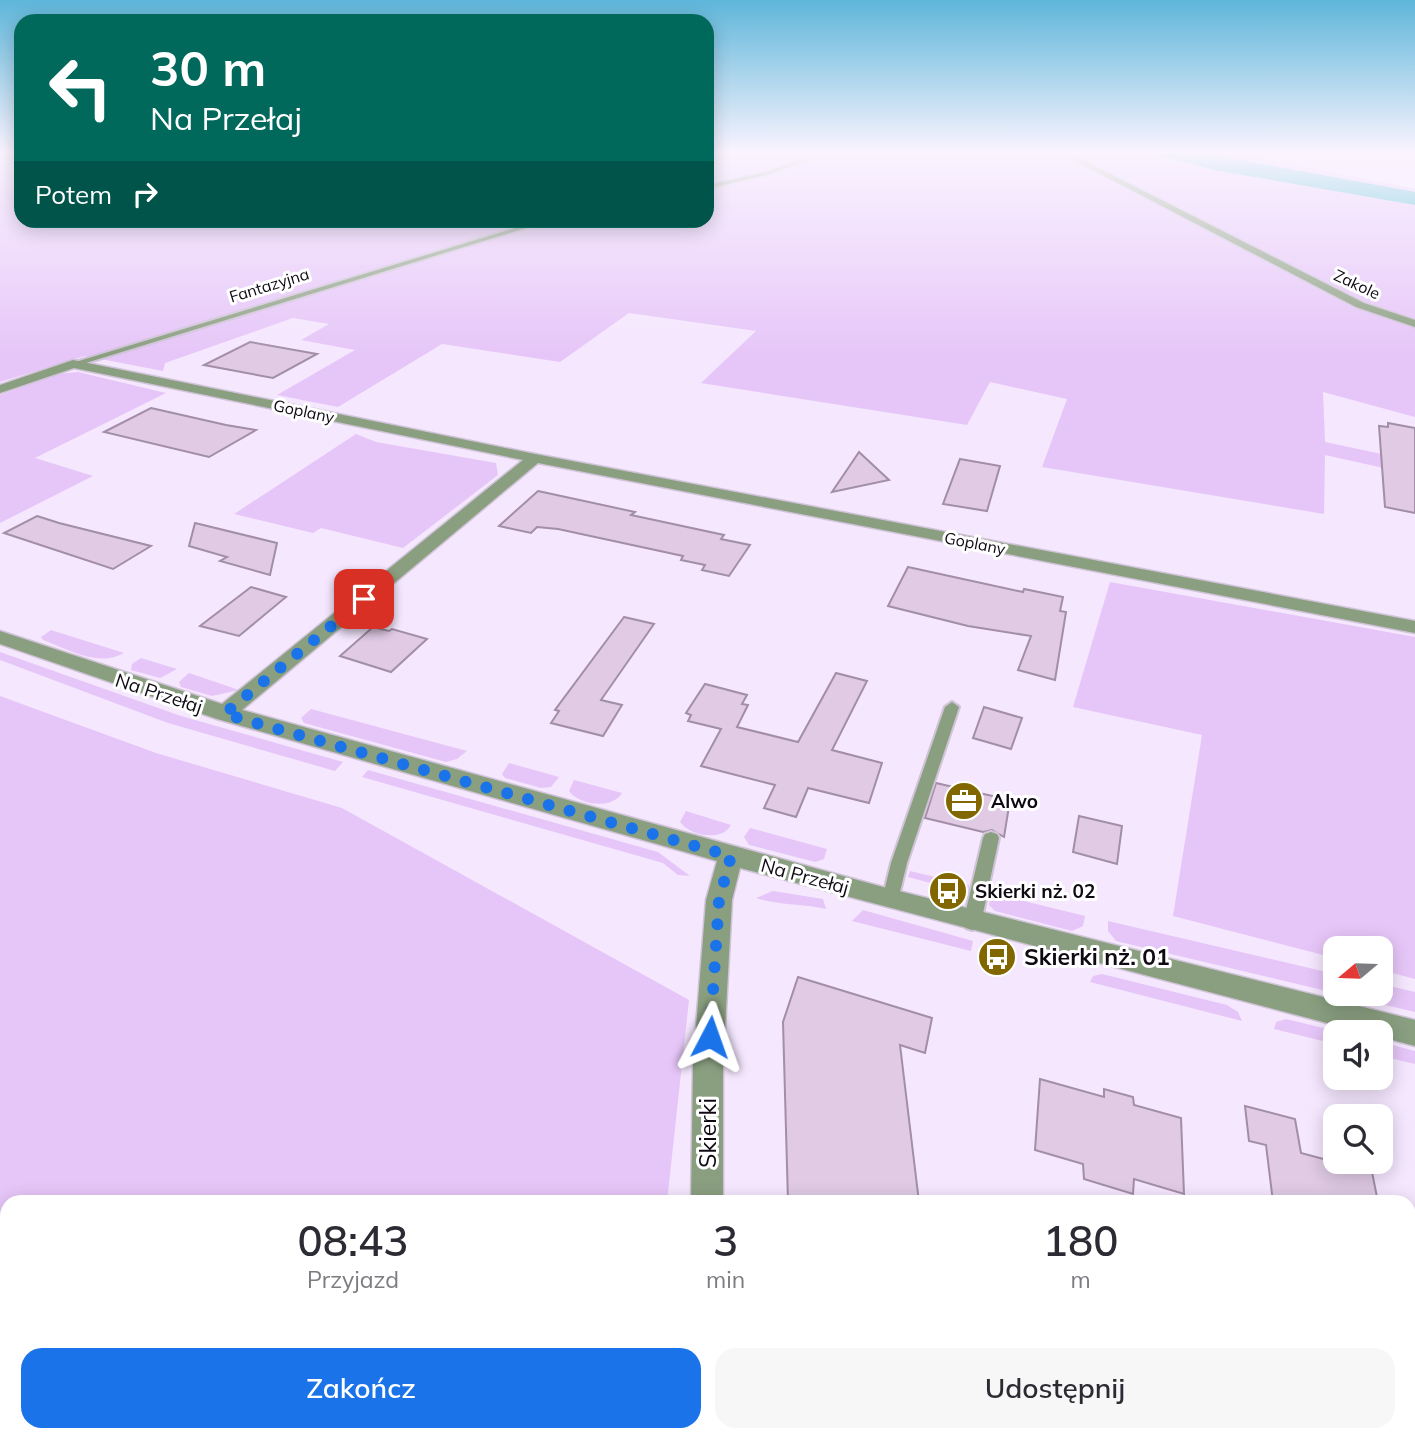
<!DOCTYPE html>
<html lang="pl">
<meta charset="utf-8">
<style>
:root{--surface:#fff;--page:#f7f7f7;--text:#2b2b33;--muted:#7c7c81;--accent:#1a73e8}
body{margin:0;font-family:Mulish,sans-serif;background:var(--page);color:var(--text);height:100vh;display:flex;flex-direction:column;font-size:26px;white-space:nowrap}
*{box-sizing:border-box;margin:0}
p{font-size:23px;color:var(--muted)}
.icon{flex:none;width:38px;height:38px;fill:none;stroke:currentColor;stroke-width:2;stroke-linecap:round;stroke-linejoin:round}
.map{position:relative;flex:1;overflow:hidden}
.side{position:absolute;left:0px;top:1195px;width:1416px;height:247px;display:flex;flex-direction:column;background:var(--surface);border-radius:21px 21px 0 0;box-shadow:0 4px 18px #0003}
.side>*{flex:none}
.banner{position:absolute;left:14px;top:14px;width:700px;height:214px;border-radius:21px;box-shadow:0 4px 18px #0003;background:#00695c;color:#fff;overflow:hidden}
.needle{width:46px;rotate:251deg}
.controls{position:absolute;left:1323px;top:936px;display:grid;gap:14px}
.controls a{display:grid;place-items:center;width:70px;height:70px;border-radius:14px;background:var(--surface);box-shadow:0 4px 18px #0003;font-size:35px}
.pin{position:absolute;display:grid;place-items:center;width:60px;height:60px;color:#fff;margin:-30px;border-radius:14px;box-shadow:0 4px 10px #0006}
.me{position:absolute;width:77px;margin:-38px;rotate:4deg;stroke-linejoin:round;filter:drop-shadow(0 0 5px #0008)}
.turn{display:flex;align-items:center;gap:24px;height:147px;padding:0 21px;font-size:32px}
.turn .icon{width:91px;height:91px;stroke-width:2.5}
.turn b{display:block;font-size:49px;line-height:60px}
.then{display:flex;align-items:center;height:66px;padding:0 21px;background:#0003;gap:14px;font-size:26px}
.eta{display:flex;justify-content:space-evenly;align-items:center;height:119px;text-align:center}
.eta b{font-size:42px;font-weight:600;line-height:49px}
.action{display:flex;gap:14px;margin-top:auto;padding:14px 21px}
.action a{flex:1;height:80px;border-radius:21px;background:var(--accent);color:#fff;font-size:28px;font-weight:600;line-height:80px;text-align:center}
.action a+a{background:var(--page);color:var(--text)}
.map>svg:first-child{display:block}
.green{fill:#e6c6f8}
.water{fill:#30b9c6}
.building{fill:#e0cae4;stroke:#a28ea6;stroke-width:2}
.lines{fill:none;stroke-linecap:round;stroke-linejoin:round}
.lane-casing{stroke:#d0c3d8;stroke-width:4}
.street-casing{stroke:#d0c3d8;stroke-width:3}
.lane{fill:#8a9f80;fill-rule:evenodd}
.street{fill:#8a9f80;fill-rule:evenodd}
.route{stroke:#1a73e8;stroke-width:12;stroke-dasharray:0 21.6}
.labels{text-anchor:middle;stroke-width:6;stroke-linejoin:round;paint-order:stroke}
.far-street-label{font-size:16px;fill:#0f0912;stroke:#fff}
.street-label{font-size:19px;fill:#0f0912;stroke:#fff}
.poi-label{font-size:19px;font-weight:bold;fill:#0f0912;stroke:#fff;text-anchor:start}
.near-poi-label{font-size:23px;font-weight:bold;fill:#0f0912;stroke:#fff;text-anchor:start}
.near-street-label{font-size:23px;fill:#0f0912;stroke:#fff}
</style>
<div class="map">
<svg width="1415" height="1441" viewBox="0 0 1415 1441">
<rect width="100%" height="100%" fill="#f5e7fe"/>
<g class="green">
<polygon points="0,153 21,153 21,220 707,220 707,153 1102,153 1123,158 1098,157 1131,158 1109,153 1236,153 1415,189 1415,417 1323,392 1325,442 1415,461 1415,475 1325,455 1324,514 1042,467 1067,399 990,382 967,425 701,383 756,331 629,313 560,362 442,344 338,407 277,395 355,350 301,340 329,324 293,318 165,363 163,371 85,356 0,382"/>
<polygon points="78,372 166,393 35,458 93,476 0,523 0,395 58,374"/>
<polygon points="356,434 376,442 496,463 498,475 403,548 321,528 313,533 234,514"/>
<polygon points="1110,582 1415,637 1415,979 1381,970 1381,948 1335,948 1335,958 1173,916 1202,735 1073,707"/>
<path d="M51 630 124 653C98 668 68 649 43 640L41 637Z"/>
<polygon points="0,652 181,716 343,762 335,771 168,723 0,660"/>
<polygon points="141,658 177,669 160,678 131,670 132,664"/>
<polygon points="189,673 239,690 212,696 181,687 179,682"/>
<polygon points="0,696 156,753 342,808 689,1000 667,1202 7,1202 7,1435 591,1435 584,1441 0,1441"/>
<polygon points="311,709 467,751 457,759 446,762 304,723 301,718"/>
<polygon points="509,763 559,777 551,787 541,788 505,778 502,774"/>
<polygon points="368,770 658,852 690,876 678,875 663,863 362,777"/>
<path d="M574 780 622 793C611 811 578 804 569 791Z"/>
<path d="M686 811 731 825C722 842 690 836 680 822Z"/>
<polygon points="750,828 827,849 824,859 815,862 749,845 744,837"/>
<polygon points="910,871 969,885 968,893 908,877"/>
<path d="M773 891 823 899 826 909C800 903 780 906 756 898Z"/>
<polygon points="991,893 1085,916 1083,926 1072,931 995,911 989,905"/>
<polygon points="863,910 973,941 971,951 852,921"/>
<polygon points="1108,921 1335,974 1335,993 1116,941 1108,931"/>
<polygon points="1102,974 1227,1005 1238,1012 1242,1021 1090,982 1093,976"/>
<polygon points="1381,984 1415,992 1415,1012 1339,994 1381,994"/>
<polygon points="1286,1019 1340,1032 1335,1032 1335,1044 1274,1029 1276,1022"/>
<polygon points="1381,1042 1415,1051 1415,1064 1381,1056"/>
<polygon points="1409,1432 1415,1434 1415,1441 1010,1441 1012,1435 1409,1435"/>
</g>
<polygon class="water" points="1149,153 1202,153 1415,192 1415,205 1214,170"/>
<g class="building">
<polygon points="250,342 317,354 273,378 204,365"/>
<polygon points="151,408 226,425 256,430 209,457 104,432"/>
<polygon points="1388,423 1415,428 1415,513 1385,507 1379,426 1388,427"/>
<polygon points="859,452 889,480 832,492"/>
<polygon points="960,459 1000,466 987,511 943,504"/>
<polygon points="538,491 635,512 631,515 724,535 721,539 750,545 729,576 702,570 705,565 681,560 683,556 558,529 537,527 531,533 499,526"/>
<polygon points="37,516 59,523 151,546 113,569 4,533"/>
<polygon points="195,523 277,543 270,575 220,561 227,557 189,546"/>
<polygon points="908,567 1023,592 1024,589 1063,597 1060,611 1066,612 1055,680 1018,670 1031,636 968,626 888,606"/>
<polygon points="251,587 286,597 239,636 200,626"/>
<polygon points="624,617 654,624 601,700 622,705 603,736 551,723 559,711 555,710"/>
<polygon points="373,627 389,631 392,629 427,639 391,672 340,656"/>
<polygon points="836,673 867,681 832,750 882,763 869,803 808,788 796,817 764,808 775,785 701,766 721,729 688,721 691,715 686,713 705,684 747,695 742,704 748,705 737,727 798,742"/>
<polygon points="984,707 1022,718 1011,749 973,738"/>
<polygon points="936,783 1010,800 1004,837 992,830 983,832 925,818"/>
<polygon points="1079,816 1122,826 1117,864 1073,852"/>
<polygon points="798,977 932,1018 925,1053 900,1045 919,1202 788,1202 783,1022"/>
<polygon points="1040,1079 1104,1097 1104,1089 1133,1097 1134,1105 1181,1118 1184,1194 1134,1179 1133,1194 1084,1179 1083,1164 1035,1150"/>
<polygon points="1245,1106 1295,1119 1301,1153 1372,1172 1378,1202 1273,1202 1266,1145 1249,1141"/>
</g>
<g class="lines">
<defs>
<g id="lane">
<polygon points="819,153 825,153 770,174 707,189 707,185 766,172"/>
<polygon points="541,220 552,220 76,366 69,364"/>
<polygon points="952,702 959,707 907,863 898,900 896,905 890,907 884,905 882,900 891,863 945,707"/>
<polygon points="991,832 997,834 999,838 981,923 978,928 972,930 966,928 963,923 983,838 985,834"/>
</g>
<g id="street">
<polygon points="1060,153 1069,153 1364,303 1415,320 1415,327 1356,307"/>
<polygon points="73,360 535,454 1415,621 1415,633 538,463 242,710 883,887 1415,1020 1415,1046 1381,1037 1381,1032 1361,1032 740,868 732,900 723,1065 723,1202 691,1202 693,1065 706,900 717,861 217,719 0,644 0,631 222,704 523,460 74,368 0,393 0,385"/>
<rect x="682" y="1435" width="38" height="6"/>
</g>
</defs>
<use href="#lane" class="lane-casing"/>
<use href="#street" class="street-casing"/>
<use href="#lane" class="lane"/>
<use href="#street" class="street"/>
</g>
<linearGradient id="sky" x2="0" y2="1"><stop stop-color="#5eb6da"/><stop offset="0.43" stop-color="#faf4ff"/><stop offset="1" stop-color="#faf4ff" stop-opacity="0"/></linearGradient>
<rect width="1415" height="354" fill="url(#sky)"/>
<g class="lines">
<polyline class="route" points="364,599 224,714 731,856 719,900 710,1037"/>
</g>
<defs>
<symbol id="office-disc" viewBox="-11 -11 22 22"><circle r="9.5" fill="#826700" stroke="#fff"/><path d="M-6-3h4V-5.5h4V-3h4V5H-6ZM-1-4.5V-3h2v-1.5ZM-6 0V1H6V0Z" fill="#fff"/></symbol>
<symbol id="bus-disc" viewBox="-11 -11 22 22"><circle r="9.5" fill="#826700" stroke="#fff"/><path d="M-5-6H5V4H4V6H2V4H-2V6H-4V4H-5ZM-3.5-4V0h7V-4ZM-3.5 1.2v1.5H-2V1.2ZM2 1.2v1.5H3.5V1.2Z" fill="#fff"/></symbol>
</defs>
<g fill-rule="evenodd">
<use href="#office-disc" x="942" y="779" width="44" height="44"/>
<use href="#bus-disc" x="926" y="869" width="44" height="44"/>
<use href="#bus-disc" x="975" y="935" width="44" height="44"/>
</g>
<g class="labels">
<g class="far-street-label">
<text transform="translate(1357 284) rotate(25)" y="6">Zakole</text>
<text transform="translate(269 285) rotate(-17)" y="6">Fantazyjna</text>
<text transform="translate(304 411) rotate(12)" y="6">Goplany</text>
<text transform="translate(975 543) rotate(11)" y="6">Goplany</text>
</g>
<g class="street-label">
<text transform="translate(159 693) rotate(18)" y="7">Na Przełaj</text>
<text transform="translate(805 876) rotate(15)" y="7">Na Przełaj</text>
</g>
<g class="poi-label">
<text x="991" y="808">Alwo</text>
<text x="975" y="898">Skierki nż. 02</text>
</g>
<g class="near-poi-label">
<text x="1024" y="965">Skierki nż. 01</text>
</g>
<g class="near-street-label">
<text transform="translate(708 1133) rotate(-90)" y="8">Skierki</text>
</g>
</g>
</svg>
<div class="controls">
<a><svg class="needle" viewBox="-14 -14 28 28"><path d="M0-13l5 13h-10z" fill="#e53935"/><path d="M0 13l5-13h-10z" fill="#7c7c81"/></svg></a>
<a><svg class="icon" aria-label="sound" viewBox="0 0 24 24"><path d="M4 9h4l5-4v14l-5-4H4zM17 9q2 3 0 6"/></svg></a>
<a><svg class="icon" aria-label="search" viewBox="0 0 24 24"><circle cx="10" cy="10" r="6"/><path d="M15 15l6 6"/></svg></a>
</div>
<div class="pin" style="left:364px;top:599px;background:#d93025"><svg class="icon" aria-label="arrive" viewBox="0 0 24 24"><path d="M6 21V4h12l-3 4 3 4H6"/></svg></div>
<svg class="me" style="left:710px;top:1037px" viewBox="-20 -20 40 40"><path d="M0-17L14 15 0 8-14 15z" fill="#1a73e8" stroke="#fff" stroke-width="4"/></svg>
<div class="banner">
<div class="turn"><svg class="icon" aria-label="left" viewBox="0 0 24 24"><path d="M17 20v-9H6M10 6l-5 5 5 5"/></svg><div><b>30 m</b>Na Przełaj</div></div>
<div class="then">Potem<svg class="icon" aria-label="right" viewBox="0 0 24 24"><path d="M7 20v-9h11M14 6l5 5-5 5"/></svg></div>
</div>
<section class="side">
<div class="eta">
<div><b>08:43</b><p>Przyjazd</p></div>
<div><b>3</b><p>min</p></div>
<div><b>180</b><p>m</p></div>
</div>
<div class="action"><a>Zakończ</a><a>Udostępnij</a></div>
</section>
</div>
